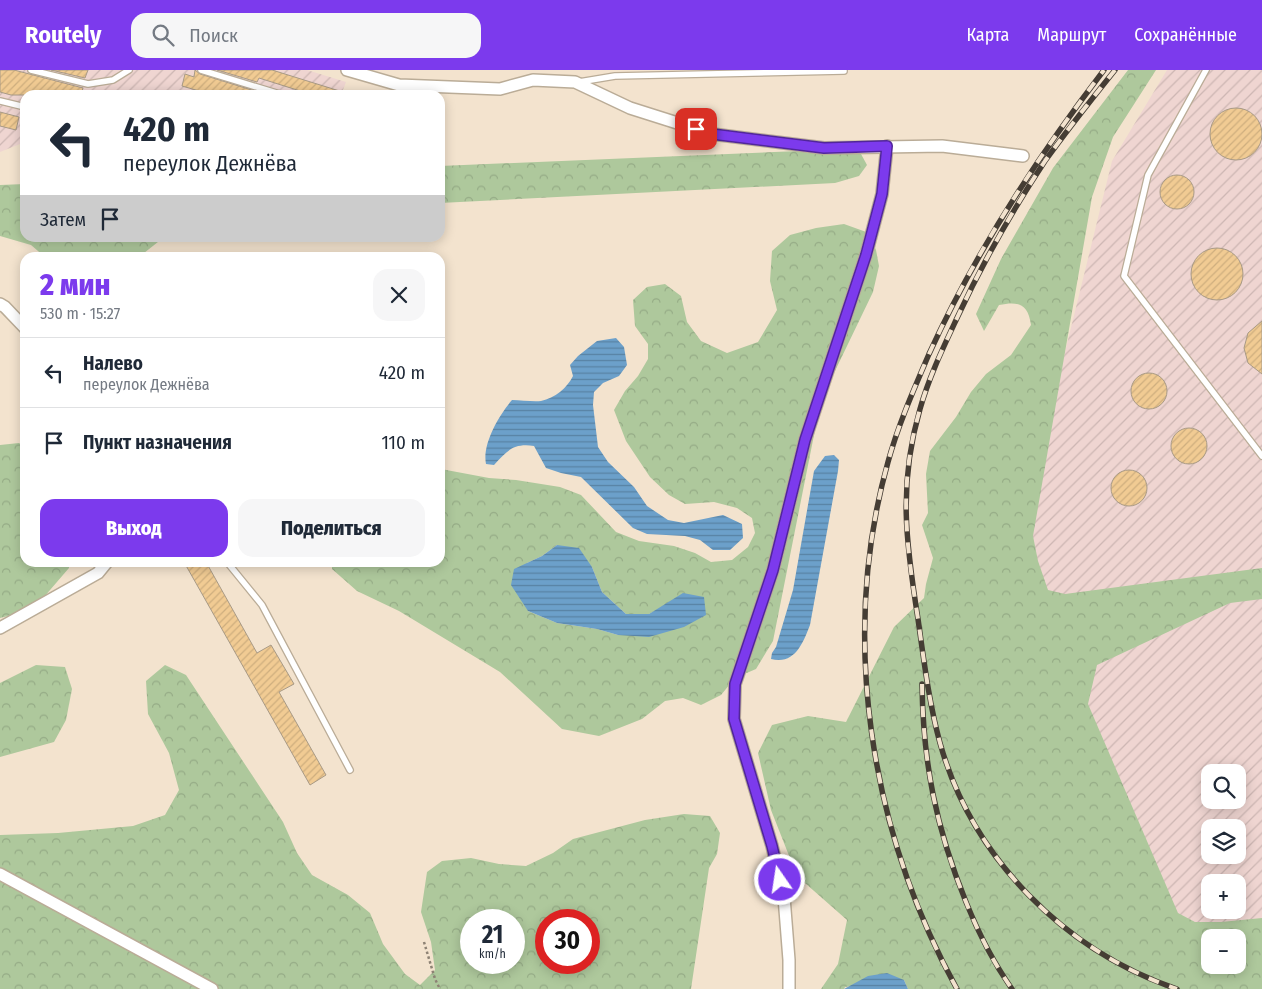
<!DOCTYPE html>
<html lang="ru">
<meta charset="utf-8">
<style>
:root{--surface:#fff;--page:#f6f6f7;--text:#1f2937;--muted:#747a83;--line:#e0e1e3;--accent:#7c3aed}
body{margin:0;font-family:"Fira Sans Condensed",sans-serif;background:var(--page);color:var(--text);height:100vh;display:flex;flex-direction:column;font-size:19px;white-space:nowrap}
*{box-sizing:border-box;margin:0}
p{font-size:16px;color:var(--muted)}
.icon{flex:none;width:28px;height:28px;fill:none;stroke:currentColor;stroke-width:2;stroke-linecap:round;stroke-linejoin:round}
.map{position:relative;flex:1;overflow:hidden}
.side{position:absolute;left:20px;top:182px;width:425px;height:315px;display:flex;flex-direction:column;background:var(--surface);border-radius:15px;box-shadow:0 2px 12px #0003}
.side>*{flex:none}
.banner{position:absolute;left:20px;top:20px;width:425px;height:152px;border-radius:15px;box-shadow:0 2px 12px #0003;background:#fff;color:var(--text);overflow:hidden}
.tools{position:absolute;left:1201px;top:694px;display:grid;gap:10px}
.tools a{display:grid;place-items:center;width:45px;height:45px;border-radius:10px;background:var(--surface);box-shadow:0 2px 12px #0003;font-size:25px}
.speed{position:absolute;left:460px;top:839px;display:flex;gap:10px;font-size:25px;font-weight:700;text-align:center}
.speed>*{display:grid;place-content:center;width:65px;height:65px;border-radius:50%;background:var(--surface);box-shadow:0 2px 12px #0003;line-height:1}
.speed small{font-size:12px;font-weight:400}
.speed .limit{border:8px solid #d22;background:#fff;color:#111}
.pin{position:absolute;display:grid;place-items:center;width:42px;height:42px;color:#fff;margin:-21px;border-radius:10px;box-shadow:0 2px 8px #0006}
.me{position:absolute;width:55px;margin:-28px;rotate:347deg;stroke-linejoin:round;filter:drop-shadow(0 0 4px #0008)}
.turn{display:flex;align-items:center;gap:18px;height:105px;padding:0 20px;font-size:22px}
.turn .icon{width:65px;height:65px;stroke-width:2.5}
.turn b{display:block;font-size:35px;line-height:42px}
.then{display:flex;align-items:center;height:48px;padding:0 20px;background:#0003;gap:10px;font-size:19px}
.round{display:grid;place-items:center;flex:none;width:52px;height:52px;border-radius:15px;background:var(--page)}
.overview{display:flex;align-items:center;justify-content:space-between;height:85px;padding:0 20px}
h1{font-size:30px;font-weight:800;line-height:38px;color:var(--accent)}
.button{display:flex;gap:10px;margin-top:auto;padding:10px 20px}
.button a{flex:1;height:58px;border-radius:15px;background:var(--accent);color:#fff;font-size:20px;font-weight:800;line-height:58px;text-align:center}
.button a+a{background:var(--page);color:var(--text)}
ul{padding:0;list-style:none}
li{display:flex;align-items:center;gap:15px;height:70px;padding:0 20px;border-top:1px solid var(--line)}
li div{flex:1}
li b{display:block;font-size:19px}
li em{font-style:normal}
header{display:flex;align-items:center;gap:30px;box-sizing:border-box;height:70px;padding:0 25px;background:var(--accent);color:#fff}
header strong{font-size:24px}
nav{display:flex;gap:28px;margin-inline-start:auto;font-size:18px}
.search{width:350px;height:45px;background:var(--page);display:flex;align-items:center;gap:12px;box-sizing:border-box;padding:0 18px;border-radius:15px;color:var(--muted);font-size:19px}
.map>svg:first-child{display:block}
.industrial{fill:url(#industrial-furrows);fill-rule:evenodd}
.forest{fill:url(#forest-crowns);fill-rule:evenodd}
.water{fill:url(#water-rules)}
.building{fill:url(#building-hatch);stroke:#a89a86}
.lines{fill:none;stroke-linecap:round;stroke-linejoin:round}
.lane-casing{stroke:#baac97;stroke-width:8}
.street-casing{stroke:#baac97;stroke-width:14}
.path{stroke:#8d8274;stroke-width:2.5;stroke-dasharray:2.5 2.5;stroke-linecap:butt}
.lane{stroke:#fff;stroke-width:5.5}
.street{stroke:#fff;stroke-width:11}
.rail-casing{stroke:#453d34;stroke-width:5.5}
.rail{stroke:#f3e3ce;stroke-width:4;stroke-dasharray:11;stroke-linecap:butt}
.route-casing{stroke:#51269a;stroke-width:12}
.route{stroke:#7c3aed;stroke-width:9}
</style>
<header>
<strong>Routely</strong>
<div class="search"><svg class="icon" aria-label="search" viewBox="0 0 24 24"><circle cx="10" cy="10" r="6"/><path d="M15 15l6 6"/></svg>Поиск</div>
<nav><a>Карта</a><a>Маршрут</a><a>Сохранённые</a></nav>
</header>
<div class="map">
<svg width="1262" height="919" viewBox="0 0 1262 919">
<defs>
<pattern id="industrial-furrows" width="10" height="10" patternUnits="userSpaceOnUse" patternTransform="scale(1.25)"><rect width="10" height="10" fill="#efd5d1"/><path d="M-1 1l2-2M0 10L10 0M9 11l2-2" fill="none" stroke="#cdb6b3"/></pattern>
<pattern id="forest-crowns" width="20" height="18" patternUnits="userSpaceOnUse" patternTransform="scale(1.25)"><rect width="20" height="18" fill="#aec89c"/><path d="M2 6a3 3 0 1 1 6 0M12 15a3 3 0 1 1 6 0" fill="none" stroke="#95ab86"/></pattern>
<pattern id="water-rules" width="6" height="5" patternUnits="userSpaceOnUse" patternTransform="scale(1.25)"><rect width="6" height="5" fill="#6ca0ca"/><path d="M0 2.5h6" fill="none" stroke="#5882a3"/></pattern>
<pattern id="building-hatch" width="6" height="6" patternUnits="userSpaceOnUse" patternTransform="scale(1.25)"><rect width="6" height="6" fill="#f1cb93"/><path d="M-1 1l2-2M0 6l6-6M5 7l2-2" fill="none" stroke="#ceae7e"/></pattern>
</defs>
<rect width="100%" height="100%" fill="#f3e3ce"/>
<g class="industrial">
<polygon points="0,0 307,0 346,12 341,25 146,25 128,21 123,25 25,25 25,72 0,82"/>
<path d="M1167 0H1262V919H1200L1018 473 1112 91ZM1210 702H1238V730H1210ZM1210 758H1238V785H1210ZM1210 812H1238V840H1210ZM1210 868H1238V895H1210Z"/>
</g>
<g class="forest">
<path d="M1128 0H1156L1113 67 1092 127 1033 466 1038 491 1048 520 1065 524 1262 498V529L1230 533 1097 595 1088 634 1178 843 1195 852H1221L1262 848V919H908L904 910 845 917 844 919H821L838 894 847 850 797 806 771 740 758 683 772 655 808 646 846 652 894 557 924 528 926 514 933 488 922 455 928 443 926 404 930 381 956 347 971 322 986 304 1011 285 1031 255C1028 234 1019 231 999 235L984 261 976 244 1001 189 1053 98ZM1210 868H1238V895H1210Z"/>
<polygon points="847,79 861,84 867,95 859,106 835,113 440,133 440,96"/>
<polygon points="25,114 25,168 163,168 139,187 45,187 31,175 0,166 0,115"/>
<path d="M844 154 869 163 876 180 879 196 873 222 821 330 773 571 756 599 735 608 721 625 701 635 683 628 665 631 642 649 599 666 562 659 500 602 399 541 357 521 332 499V493L440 492V400L441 399 489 408 516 410 560 417 581 425 616 462 639 471 674 476 695 483 711 492 732 490 748 477 755 463 752 448 737 438 714 432 685 434 669 425 650 407 626 371 614 340 625 321 638 306 648 289V274L635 256 633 230 647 217 665 214 681 226 687 252 701 271 727 283 758 272 777 240 770 211 772 181 790 165 816 158ZM557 475 592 497 602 522 626 544H649L666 535 618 565 597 559 557 553 528 541 527 493 542 486Z"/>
<polygon points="19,373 25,377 25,492 69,493 69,498 44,527 12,545 0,548 0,375"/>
<polygon points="36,595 65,597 72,619 66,650 54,672 0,687 0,613"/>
<path d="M165 595 186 605 283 752 297 783 312 805 348 825 370 843 383 874 405 904 420 915 435 900 431 872 421 842 427 802 442 791 471 788 499 794 526 796 553 783 573 769 645 750 684 744 710 746 720 763 717 784 709 798 691 919H0V765L58 763 133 756 165 745 179 720 169 683 148 644 146 611ZM471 850H514V892H471ZM546 850H589V892H546Z"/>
</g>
<g class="water">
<path d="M616 268 624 277 627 295 619 306 603 313 594 322 593 335 598 377 608 392 634 417 647 436 668 450 684 453 723 445 742 454 743 468 730 480H713L700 470 685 466 647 464 633 458 581 407 561 403 546 398 534 376C513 373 507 381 494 395L486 394C482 374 499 345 512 330 521 330 533 332 541 331 555 328 567 318 573 306L570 295 578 286 597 271Z"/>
<path d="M834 385 839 390 838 401 810 555C803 573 795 595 771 589L772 583 776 577 793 520 814 401 825 386Z"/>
<polygon points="557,475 579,478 592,497 602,522 626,544 649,544 683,523 704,527 706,545 684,557 649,567 618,565 597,559 557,553 528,541 511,515 514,499 542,486"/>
<polygon points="887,903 904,910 908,919 844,919 868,906"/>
</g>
<g class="building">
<polygon points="0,0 14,0 83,18 81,25 11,25 0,22"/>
<polygon points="51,0 88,0 85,8"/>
<polygon points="195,0 200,4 255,21 254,25 213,25 182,16 185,4 194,7"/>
<polygon points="217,0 272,0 346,23 345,25 313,25 259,8 257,12"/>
<circle cx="1236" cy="64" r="26"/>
<polygon points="0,42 19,47 16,60 0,56"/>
<circle cx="1177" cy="122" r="17"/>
<circle cx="1217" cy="204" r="26"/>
<polygon points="1262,251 1262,304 1248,293 1244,278 1248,263"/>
<circle cx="1149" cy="321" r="18"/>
<circle cx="1189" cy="376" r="18"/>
<circle cx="1129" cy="418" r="18"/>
<polygon points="184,492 206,492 257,583 271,575 294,614 279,622 326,705 310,715"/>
</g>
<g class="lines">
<defs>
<g id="lane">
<polyline points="31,0 88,14 113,10 129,0"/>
<polyline points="201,0 283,25"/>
<polyline points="1206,0 1148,105 1124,206 1262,386"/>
<polyline points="579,12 615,6 844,1"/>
<polyline points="0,31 25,37"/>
<polyline points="227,492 262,535 350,700"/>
</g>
<g id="street">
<polyline points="347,0 399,15 500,19 533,10 575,12 630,38 712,64 824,78 942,76 1023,86"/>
<polyline points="0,234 5,237 25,258"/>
<polyline points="0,558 98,503 107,492"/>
<polyline points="0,804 212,919"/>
<polyline points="789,919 789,890 784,827 772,776 734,649 735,614 773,500 805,370 866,185 882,124 887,76"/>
</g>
</defs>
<use href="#lane" class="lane-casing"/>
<use href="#street" class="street-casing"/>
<polyline class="path" points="424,872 435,909 440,919"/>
<use href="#lane" class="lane"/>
<use href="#street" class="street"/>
<defs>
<g id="rail">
<path d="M1115 0C1091 30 1067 60 1045 91 1012 141 982 194 957 248 943 278 929 307 920 339 898 415 906 473 918 549 924 591 929 633 940 673 972 788 1065 881 1177 919"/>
<path d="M922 614C923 693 936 758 966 832 978 862 993 892 1012 919"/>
<path d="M957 919C870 761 839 567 888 392 898 355 914 319 929 284 976 181 1035 90 1104 0"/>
</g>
</defs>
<use href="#rail" class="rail-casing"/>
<use href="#rail" class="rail"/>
</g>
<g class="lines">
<defs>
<polyline id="route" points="696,59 712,64 824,78 887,76 882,124 866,185 805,370 773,500 735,614 734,649 772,776 780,810"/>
</defs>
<use href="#route" class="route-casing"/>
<use href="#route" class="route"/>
</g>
</svg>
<div class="tools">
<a><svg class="icon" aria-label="search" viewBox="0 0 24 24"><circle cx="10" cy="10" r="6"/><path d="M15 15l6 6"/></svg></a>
<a><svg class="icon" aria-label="layers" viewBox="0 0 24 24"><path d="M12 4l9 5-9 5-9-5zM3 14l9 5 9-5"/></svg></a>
<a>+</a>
<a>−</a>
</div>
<div class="speed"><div>21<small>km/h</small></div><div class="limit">30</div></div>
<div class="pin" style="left:696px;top:59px;background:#d93025"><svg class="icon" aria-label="arrive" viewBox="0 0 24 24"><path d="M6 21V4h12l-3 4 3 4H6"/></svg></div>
<svg class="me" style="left:780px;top:810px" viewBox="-20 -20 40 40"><circle r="17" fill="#7c3aed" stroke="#fff" stroke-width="3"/><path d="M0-11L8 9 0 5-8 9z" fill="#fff"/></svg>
<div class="banner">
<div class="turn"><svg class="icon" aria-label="left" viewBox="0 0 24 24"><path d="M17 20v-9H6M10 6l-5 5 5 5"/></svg><div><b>420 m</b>переулок Дежнёва</div></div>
<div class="then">Затем<svg class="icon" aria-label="arrive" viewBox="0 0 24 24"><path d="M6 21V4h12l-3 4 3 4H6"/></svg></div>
</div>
<section class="side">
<div class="overview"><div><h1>2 мин</h1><p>530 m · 15:27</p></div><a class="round"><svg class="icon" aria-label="close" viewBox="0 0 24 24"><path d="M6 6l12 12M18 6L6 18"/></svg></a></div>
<ul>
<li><svg class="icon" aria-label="left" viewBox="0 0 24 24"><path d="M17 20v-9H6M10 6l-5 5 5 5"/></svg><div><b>Налево</b><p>переулок Дежнёва</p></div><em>420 m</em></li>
<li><svg class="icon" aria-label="arrive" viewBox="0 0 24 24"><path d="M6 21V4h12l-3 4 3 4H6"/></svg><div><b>Пункт назначения</b></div><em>110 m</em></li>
</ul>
<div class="button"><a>Выход</a><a>Поделиться</a></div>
</section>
</div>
